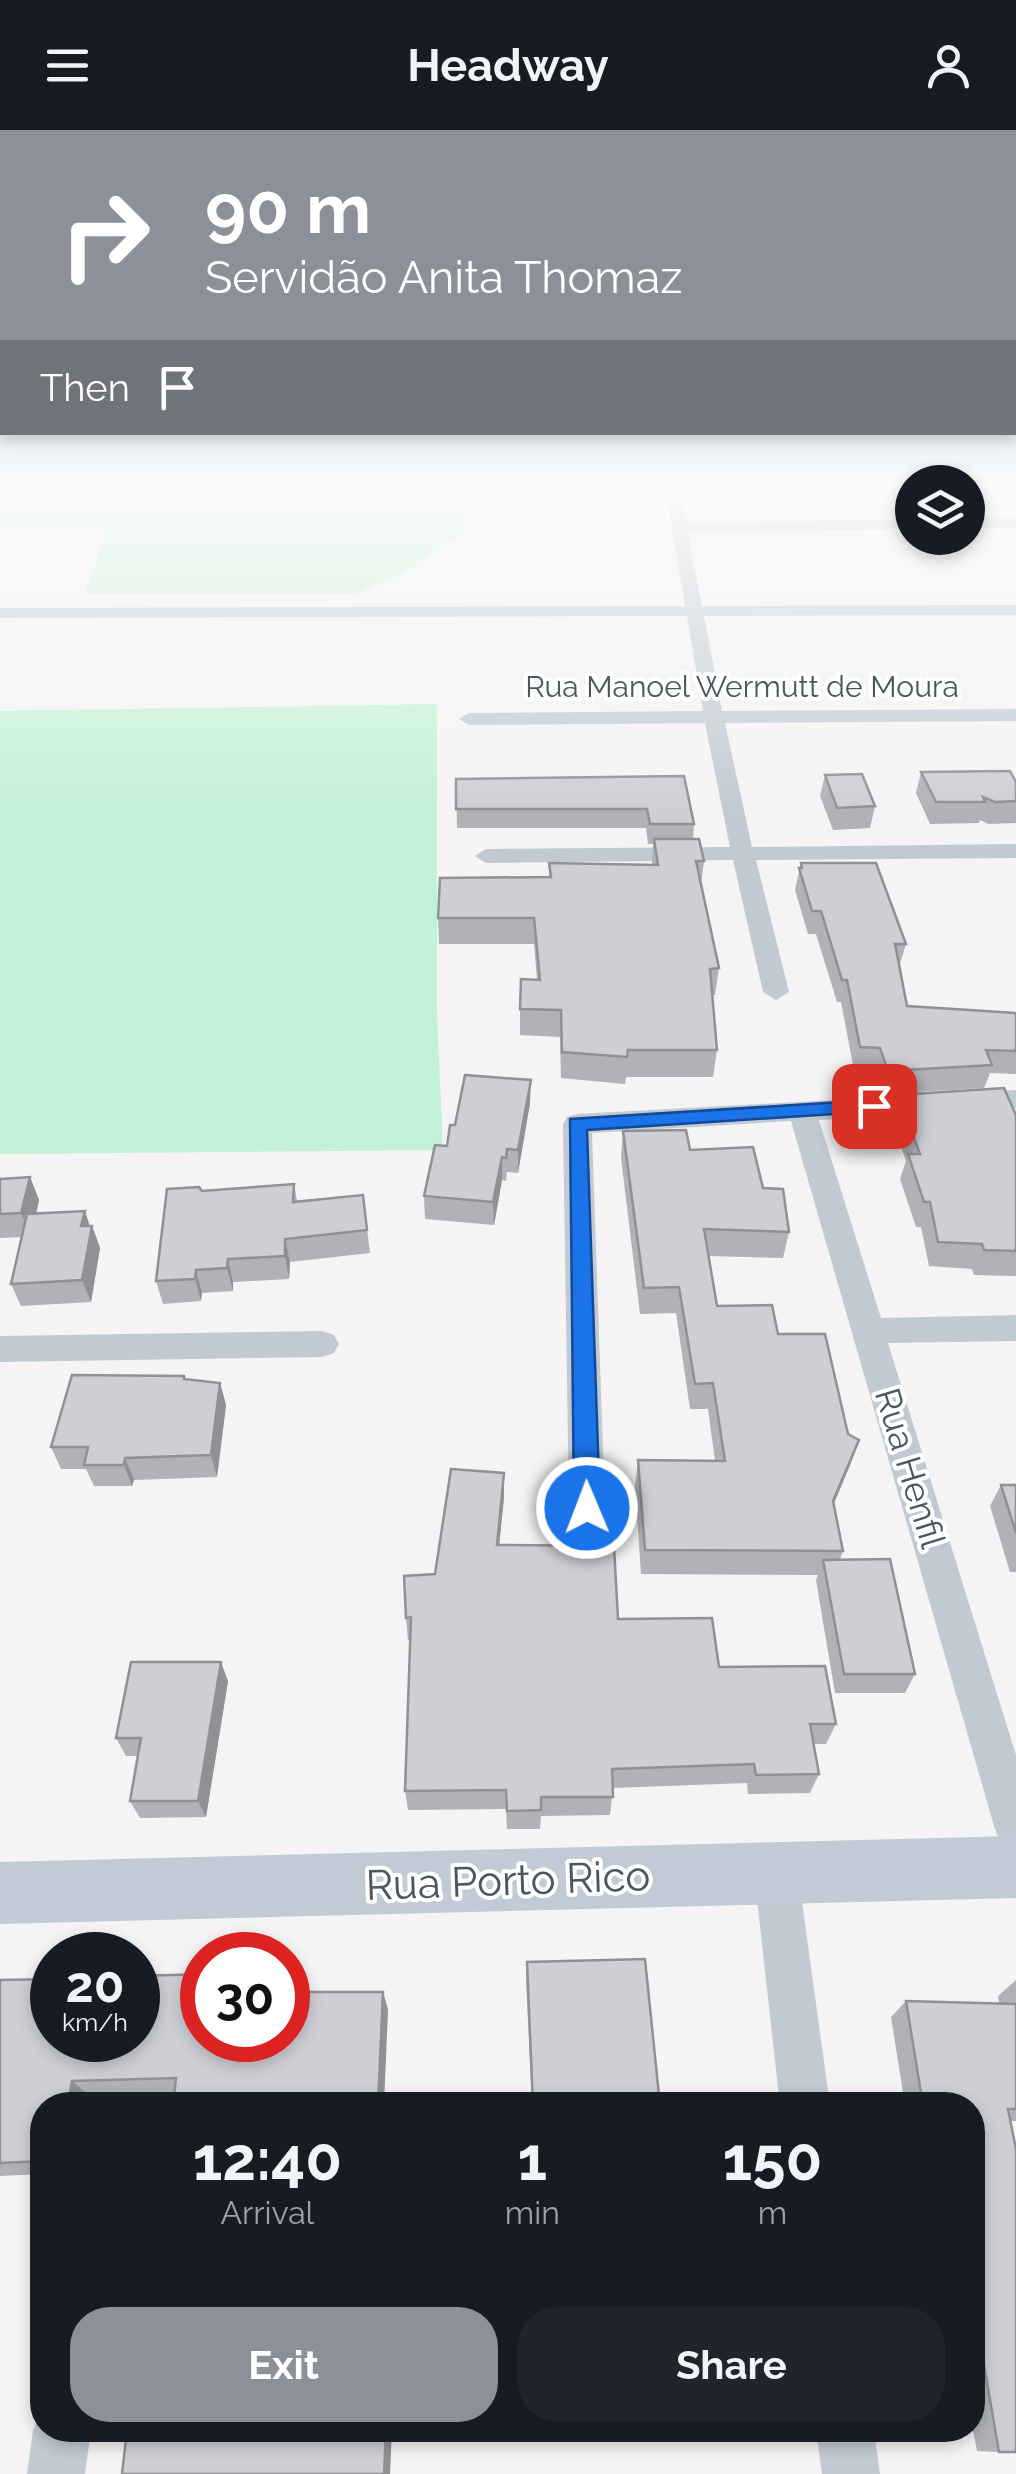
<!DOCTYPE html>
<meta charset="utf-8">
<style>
:root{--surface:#171b24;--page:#20242c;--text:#f1f3f6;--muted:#9ea1a6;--accent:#8c9099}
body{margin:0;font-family:Raleway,sans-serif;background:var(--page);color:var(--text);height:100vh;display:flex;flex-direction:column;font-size:38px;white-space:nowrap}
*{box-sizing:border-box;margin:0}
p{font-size:32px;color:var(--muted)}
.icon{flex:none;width:55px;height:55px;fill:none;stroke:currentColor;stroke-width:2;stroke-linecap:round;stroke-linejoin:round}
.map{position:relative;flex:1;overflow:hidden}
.drawer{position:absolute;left:30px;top:1962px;width:955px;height:350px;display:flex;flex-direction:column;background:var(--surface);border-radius:40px;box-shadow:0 5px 15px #0003}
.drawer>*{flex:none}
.banner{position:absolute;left:0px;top:0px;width:1018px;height:305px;box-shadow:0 5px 15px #0003;background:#8c9099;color:#fff;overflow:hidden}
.buttons{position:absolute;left:895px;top:335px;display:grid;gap:20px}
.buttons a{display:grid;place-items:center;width:90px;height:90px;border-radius:50%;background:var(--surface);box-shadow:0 5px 15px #0003;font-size:50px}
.speed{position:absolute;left:30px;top:1802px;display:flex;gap:20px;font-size:50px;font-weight:700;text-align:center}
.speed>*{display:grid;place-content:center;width:130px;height:130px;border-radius:50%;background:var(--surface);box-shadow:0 5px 15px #0003;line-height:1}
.speed small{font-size:25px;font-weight:400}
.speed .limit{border:15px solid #d22;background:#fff;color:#111}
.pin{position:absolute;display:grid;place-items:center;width:85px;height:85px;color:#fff;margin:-42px;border-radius:20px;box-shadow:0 5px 15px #0006}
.me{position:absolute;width:110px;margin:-55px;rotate:359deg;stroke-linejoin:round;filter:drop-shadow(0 0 8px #0008)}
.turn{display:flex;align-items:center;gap:35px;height:210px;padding:0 40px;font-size:45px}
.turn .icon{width:130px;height:130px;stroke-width:2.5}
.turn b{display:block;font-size:70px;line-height:85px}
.then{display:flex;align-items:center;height:95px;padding:0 40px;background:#0003;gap:20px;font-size:38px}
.eta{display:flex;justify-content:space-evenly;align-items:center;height:170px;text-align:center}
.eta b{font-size:60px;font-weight:700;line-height:70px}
.primary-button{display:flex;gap:20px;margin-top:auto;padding:20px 40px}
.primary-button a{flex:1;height:115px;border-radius:40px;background:var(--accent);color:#fff;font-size:40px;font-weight:700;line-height:115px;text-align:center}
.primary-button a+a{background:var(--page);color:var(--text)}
header{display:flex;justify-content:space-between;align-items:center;height:130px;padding:0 40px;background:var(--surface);font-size:45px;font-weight:700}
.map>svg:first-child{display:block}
.green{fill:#c3f1d5}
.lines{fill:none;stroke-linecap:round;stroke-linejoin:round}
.minor{fill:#c1cad2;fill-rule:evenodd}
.secondary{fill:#c1cbd6;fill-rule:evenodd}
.wall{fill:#b0b2b7}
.shaded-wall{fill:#909195}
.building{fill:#cdcfd5;stroke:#909195;stroke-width:2.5}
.route{fill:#1a73e8;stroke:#114b97;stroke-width:2.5}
.labels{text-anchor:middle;stroke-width:8;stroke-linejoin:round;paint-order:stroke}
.far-street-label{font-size:30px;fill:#4a5661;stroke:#fff}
.street-label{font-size:35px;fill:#4a5661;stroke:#fff}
.near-street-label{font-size:42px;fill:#4a5661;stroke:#fff}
</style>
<header><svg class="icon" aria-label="menu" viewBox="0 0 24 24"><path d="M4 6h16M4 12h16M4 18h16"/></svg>Headway<svg class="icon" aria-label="person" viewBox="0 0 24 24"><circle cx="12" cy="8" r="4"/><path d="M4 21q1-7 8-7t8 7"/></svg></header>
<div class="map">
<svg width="1016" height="2344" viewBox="0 0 1016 2344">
<rect width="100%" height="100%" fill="#f5f3f3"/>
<g class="green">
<polygon points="0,356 491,356 470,359 464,401 403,443 359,463 85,463 107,400 0,400"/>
<polygon points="437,574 437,883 443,1020 0,1024 0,581"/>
</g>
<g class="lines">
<g class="minor">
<polygon points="665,356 679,356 686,393 912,389 912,399 688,403 702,476 1016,475 1016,485 704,486 722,581 1016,579 1016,591 725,593 752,717 1016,714 1016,728 756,730 789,862 776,870 763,862 733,730 486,733 475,726 486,719 730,717 705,593 469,595 459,589 469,583 703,581 687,486 0,488 0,478 685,476"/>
<rect x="968" y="388" width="48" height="10"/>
<polygon points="1016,960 1016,978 819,990 881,1188 1016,1185 1016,1211 888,1213 1016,1625 1016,1718 1000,1712 994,1696 791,991 592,1003 605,1378 600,1389 587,1394 574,1389 569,1378 563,994 567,987 577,984"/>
<polygon points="322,1201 334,1205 339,1214 334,1223 322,1227 0,1232 0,1206"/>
<polygon points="776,1721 792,1727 798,1743 830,1975 780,1975 754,1743 760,1727"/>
<polygon points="42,2280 42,2300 91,2300 85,2344 27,2344 33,2300"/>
<polygon points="816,2300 874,2300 880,2344 822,2344"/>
</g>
<polygon class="secondary" points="1016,1706 1016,1768 0,1794 0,1732"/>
</g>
<g class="wall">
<polygon points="921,642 1016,652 1016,693 988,694 980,690 979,693 930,694 916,663"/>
<polygon points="825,645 875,676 870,698 833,700 820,666"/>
<polygon points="684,646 694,694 693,709 704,731 701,755 719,838 715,865 712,865 717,920 713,947 626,947 625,954 561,948 560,907 520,905 520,879 537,850 534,814 439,814 438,788 549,747 549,733 652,735 653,714 648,714 646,698 457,698 456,649"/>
<polygon points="801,733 906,814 899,837 907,876 1016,883 1016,944 990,943 984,958 882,964 874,941 854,940 841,872 837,872 816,804 808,804 795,760"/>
<polygon points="898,965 1016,985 1016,1146 974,1145 972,1139 929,1136 921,1097 916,1097 900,1049 906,1031 891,989"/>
<polygon points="530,973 518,1043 507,1042 506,1051 502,1050 494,1095 425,1089 424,1066 455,995"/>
<polygon points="623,1001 690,1020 763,1058 789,1102 783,1128 709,1126 717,1176 778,1204 850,1335 834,1374 843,1421 840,1430 915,1544 905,1563 835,1563 816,1450 818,1445 641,1444 635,1355 638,1330 715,1331 708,1279 690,1279 676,1183 640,1184 621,1028"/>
<polygon points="30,1047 39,1070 36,1084 92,1096 100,1118 91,1172 21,1176 11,1154 22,1107 0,1108 0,1049"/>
<polygon points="294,1054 297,1071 363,1065 370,1123 290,1132 289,1149 233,1152 233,1161 202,1163 201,1171 163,1174 156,1151 202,1061"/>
<polygon points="184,1246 185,1249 220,1253 226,1275 217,1347 134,1350 132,1356 94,1356 86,1339 61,1339 51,1317"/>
<polygon points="504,1343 504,1367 499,1415 618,1489 836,1594 826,1614 814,1614 819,1644 810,1663 748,1664 747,1653 613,1658 610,1685 541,1686 540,1699 507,1699 506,1679 408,1680 405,1661 410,1509 408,1510 406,1488"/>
<polygon points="1001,1355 1016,1355 1016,1442 1010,1442 990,1376"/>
<polygon points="228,1551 206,1687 140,1688 130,1671 138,1626 126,1626 116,1608"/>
<polygon points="527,1832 660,1975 532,1975 526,1850"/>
<polygon points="0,1850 202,1910 383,1862 388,1880 174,1963 90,1966 42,1975 42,2044 0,2046"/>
<polygon points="1016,1850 1016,1991 1011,1991 999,2322 977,2321 972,2295 972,1975 905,1975 891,1887 906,1871 999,1873 998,1866"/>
</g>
<g class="shaded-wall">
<polygon points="531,950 530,973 518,1043 518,1020"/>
<polygon points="502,1027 502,1050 494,1095 493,1072"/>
<polygon points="30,1047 39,1070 31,1106 21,1083"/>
<polygon points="85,1081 91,1100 92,1096 100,1118 91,1172 82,1150 81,1096"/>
<polygon points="285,1109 290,1132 289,1149 285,1126"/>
<polygon points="228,1129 233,1152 233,1161 227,1138"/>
<polygon points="196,1140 202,1163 201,1171 195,1149"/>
<polygon points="220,1253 226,1275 217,1347 211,1325"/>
<polygon points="859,1310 850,1335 824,1395 833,1371"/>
<polygon points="125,1328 134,1350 132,1356 124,1335"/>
<polygon points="504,1343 504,1367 497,1437 497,1415"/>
<polygon points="221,1532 228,1551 206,1687 198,1671"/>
<polygon points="383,1862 388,1880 384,1975 378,1975"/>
<polygon points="72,1951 90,1966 89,1975 68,1975"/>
<polygon points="386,2300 392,2300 390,2344 384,2344"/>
</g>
<g class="building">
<polygon points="1010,641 1016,652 1016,671 995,672 983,667 985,672 936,672 921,642"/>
<polygon points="862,644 875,676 837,678 825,645"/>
<polygon points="684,646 694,694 650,694 647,679 456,679 456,649"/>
<polygon points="654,709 699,709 704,731 696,731 719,838 710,839 717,920 628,920 627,927 562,922 561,880 520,879 521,849 540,850 534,788 438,788 440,748 551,747 549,733 658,735"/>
<polygon points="801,733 876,733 906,814 895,814 907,876 1016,883 1016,921 986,920 992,935 888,941 880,918 860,917 847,850 842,850 821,781 812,781 799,738 802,738"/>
<polygon points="465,945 531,950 518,1020 507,1019 506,1028 502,1027 493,1072 424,1066 435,1015 447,1016 450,995 455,995"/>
<polygon points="1004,958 1016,985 1016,1121 984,1120 982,1114 938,1112 930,1072 924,1072 908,1024 920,1024 898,965"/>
<polygon points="686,1000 690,1020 753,1017 763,1058 783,1059 789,1102 704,1099 717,1176 772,1175 778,1204 825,1204 848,1304 859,1310 833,1371 843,1421 645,1420 638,1330 725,1331 713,1253 695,1254 679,1157 644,1158 623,1001"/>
<polygon points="30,1047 21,1083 0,1084 0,1049"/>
<polygon points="294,1054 293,1072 363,1065 367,1100 285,1109 285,1126 228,1129 227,1138 196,1140 195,1149 156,1151 167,1059 199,1057 202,1061"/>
<polygon points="85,1081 81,1096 92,1096 82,1150 11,1154 27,1084"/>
<polygon points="72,1245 184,1246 184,1249 220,1253 211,1325 125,1328 124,1335 84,1335 88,1317 51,1317"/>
<polygon points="451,1339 504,1343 497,1415 614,1416 618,1489 712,1488 719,1537 825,1536 836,1594 810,1594 819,1644 756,1645 754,1634 612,1639 613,1667 541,1667 541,1680 507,1681 506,1660 405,1661 411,1487 406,1488 404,1446 435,1444"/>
<polygon points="1001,1355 1016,1355 1016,1403"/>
<polygon points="890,1429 915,1544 844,1544 823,1430"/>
<polygon points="131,1532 221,1532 198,1671 130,1671 141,1608 116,1608"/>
<polygon points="645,1829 660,1975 533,1975 527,1832"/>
<polygon points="202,1844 202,1910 288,1910 288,1862 383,1862 378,1975 173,1975 176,1948 72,1951 68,1975 42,1975 42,2031 0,2033 0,1850 52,1849 52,1910 138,1910 138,1846"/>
<polygon points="906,1871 1016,1874 1016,1979 1008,1979 1016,2019 1016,2322 999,2322 972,2166 972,1975 923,1975"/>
<polygon points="127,2300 386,2300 384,2344 122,2344"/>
</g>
<linearGradient id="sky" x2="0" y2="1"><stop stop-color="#85c3ea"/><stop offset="0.52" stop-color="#fafafa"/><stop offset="1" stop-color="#fafafa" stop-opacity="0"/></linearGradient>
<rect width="1016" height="684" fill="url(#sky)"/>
<polygon class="route" points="874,970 883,976 880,981 587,1000 600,1378 596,1386 587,1389 578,1386 574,1378 570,989"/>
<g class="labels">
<g class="far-street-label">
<text x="742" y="567">Rua Manoel Wermutt de Moura</text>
</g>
<g class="street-label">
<text transform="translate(910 1338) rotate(73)" y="12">Rua Henfil</text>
</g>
<g class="near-street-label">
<text transform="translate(508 1750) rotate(-2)" y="15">Rua Porto Rico</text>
</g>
</g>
</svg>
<div class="buttons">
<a><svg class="icon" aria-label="layers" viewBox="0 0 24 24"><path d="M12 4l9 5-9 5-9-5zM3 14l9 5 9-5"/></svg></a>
</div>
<div class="speed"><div>20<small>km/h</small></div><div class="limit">30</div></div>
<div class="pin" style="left:874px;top:976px;background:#d93025"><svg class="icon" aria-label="arrive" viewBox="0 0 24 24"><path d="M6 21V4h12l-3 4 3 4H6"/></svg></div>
<svg class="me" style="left:587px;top:1378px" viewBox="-20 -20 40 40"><circle r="17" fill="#1a73e8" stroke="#fff" stroke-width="3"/><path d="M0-11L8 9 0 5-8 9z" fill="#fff"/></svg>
<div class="banner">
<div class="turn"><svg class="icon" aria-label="right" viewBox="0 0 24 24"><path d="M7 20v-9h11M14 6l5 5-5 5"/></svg><div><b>90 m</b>Servidão Anita Thomaz</div></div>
<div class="then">Then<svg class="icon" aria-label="arrive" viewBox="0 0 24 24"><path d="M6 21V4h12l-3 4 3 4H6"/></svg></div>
</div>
<section class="drawer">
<div class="eta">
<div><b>12:40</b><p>Arrival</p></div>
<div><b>1</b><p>min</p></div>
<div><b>150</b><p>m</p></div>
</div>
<div class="primary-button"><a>Exit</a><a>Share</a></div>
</section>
</div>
